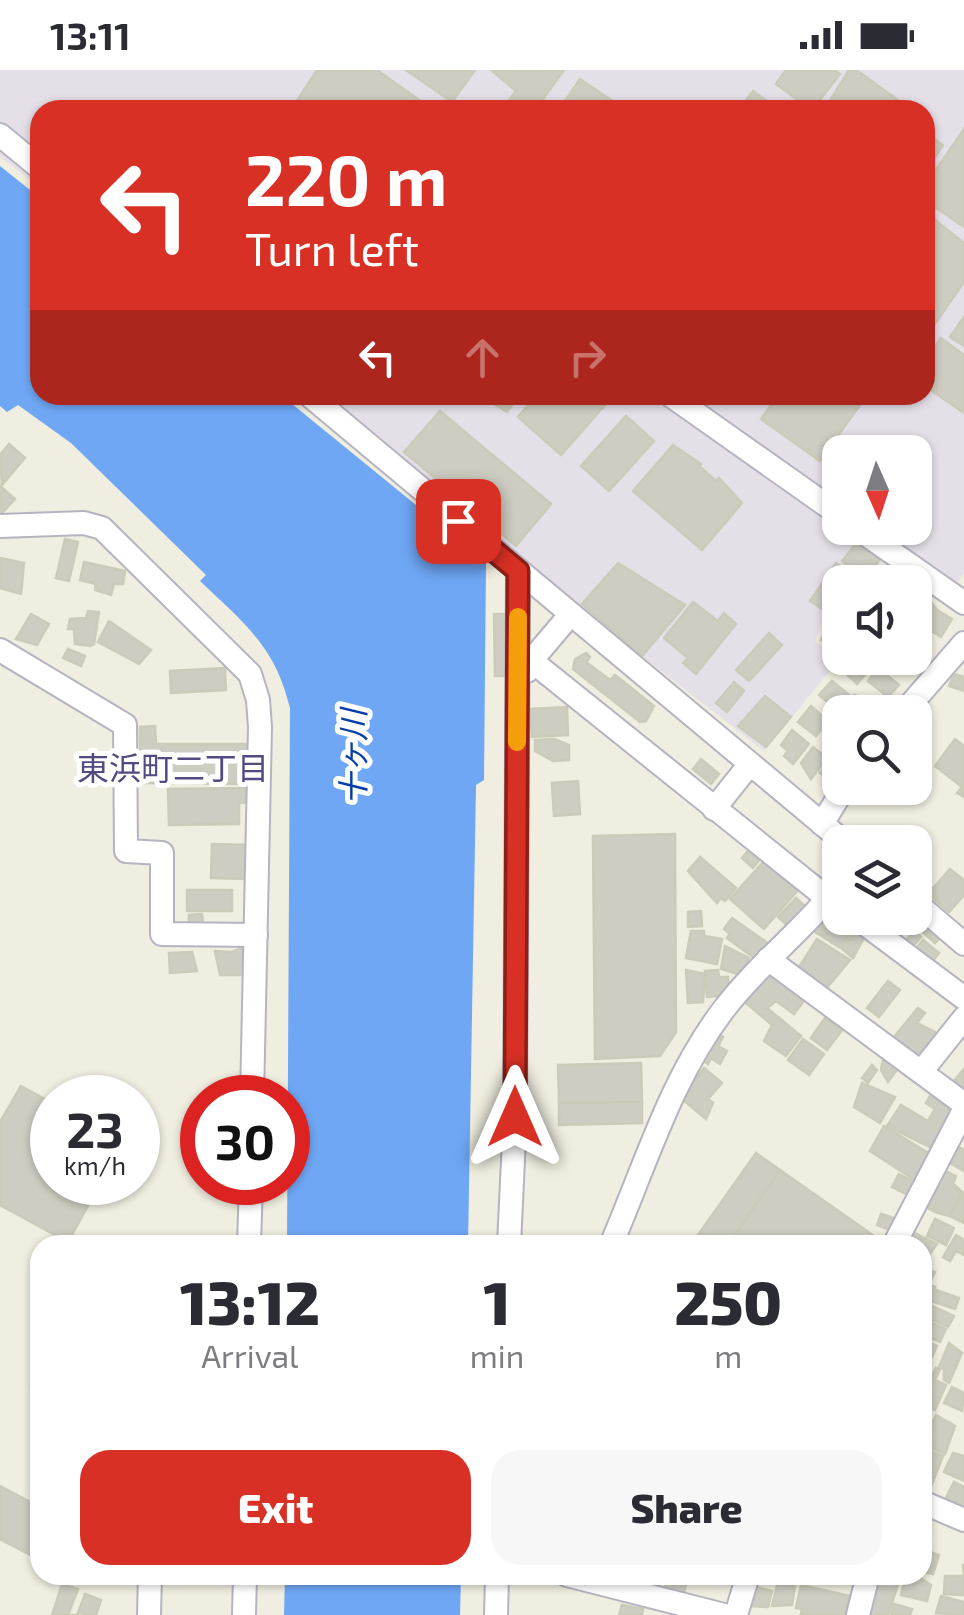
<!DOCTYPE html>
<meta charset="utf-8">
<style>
:root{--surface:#fff;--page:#f7f7f7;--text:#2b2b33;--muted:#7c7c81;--accent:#d93025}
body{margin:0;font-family:"Exo 2","Noto Sans JP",sans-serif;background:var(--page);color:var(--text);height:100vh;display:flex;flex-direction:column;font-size:38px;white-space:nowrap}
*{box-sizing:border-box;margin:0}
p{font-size:32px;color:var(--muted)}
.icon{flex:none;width:55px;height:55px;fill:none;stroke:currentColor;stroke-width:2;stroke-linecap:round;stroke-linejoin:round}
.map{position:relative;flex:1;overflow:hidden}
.drawer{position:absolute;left:30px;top:1165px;width:902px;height:350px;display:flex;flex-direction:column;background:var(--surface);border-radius:30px;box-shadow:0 2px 8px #0004}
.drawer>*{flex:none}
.hud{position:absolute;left:30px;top:30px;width:905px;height:305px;border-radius:30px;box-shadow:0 2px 8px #0004;background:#d93025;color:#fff;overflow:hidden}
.needle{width:65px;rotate:177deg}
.fabs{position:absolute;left:822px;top:365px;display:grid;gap:20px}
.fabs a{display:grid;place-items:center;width:110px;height:110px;border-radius:20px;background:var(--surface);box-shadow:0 2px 8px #0004;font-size:50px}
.speed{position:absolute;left:30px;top:1005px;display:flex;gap:20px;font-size:50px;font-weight:700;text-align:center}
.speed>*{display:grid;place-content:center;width:130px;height:130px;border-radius:50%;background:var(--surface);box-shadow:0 2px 8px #0004;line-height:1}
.speed small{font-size:25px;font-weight:400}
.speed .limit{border:15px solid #d22;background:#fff;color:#111}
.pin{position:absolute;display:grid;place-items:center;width:85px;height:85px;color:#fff;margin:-42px;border-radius:20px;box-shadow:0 5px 15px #0006}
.me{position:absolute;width:110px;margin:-55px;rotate:0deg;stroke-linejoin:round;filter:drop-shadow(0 0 8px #0008)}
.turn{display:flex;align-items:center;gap:35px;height:210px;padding:0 50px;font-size:45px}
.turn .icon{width:130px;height:130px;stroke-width:2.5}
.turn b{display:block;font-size:70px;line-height:85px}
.lanes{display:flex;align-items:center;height:95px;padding:0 50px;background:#0003;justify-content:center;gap:50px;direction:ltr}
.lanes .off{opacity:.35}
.eta{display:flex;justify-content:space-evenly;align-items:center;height:170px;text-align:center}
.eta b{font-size:60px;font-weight:800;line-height:70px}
.cta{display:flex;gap:20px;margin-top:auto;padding:20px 50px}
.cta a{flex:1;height:115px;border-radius:30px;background:var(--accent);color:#fff;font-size:40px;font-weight:800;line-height:115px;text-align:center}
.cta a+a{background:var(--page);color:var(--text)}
.status{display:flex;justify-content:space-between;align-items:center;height:70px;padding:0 50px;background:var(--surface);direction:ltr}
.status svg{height:28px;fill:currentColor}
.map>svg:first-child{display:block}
.industrial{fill:#e5e0e8;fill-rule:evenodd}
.water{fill:#6fa7f5}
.building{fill:#cecdc2;stroke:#cbcbb9;stroke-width:2.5}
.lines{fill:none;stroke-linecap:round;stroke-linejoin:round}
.minor-casing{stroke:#b5b4c1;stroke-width:26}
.minor{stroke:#fff;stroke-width:22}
.route-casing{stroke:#8d1f18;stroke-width:25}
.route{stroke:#d93025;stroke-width:18}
.slow{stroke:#f59e0b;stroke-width:18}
.labels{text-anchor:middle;stroke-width:10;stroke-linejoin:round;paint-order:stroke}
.water-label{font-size:32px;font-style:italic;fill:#073da8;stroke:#fff}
.neighbourhood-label{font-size:32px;fill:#524b81;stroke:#fff}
</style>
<div class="status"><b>13:11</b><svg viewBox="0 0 49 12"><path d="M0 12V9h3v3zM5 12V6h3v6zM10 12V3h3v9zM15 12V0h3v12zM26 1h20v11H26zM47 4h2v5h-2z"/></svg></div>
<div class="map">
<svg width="964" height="1545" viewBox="0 0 964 1545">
<rect width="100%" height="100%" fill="#efeee0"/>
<path class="industrial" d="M0 0H964V503L947 528 885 486 866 512H840V549L824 546 815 571 839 590 764 681 306 325H925V40H40V118L0 87ZM840 382H915V458H840Z"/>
<g class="water">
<path d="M0 96 40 128V325H281L486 492 484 710 476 715 468 1175H287L290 638C275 576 245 554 200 511L206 505 71 373 18 335 7 342 0 336Z"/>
<polygon points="285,1505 461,1505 460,1545 284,1545"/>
</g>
<g class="building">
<polygon points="317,0 377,0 433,40 291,40"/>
<polygon points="406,0 475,0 452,32"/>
<polygon points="491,0 526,1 564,0 535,40 523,40 509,30 516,21"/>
<polygon points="786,0 834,0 840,4 812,40 776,14"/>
<polygon points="849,0 856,0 912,40 824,40"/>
<polygon points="580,9 620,36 617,40 559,40"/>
<polygon points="753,21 779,40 752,40 743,34"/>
<polygon points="964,59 964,157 925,130 925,116"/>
<polygon points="925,63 943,75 925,102"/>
<polygon points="925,142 964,173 964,212 925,268 929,158"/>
<polygon points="964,247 964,276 950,267"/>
<polygon points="941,268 964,285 964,343 925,316 925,290"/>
<polygon points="481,325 519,325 507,342"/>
<polygon points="537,325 610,325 612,327 561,385 518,347"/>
<polygon points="778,325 867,325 820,391 761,349"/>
<polygon points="440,341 551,434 516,476 404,382"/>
<polygon points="626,346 654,371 609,421 581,396"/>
<polygon points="9,374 25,388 2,415 0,385"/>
<polygon points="673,375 701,394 699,396 716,411 719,408 742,433 702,480 633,421"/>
<polygon points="0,416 15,429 1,444 0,443"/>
<polygon points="65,469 78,472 69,511 56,508"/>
<polygon points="857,472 880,489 865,508 842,491"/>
<polygon points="0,488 24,493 21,524 0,518"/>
<polygon points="84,492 125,501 123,514 114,514 111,525 95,520 96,514 80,510"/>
<polygon points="618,493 685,535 642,586 582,534"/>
<polygon points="836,493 863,511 840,512 837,549 810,531"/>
<polygon points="874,503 889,512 868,512"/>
<polygon points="926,525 937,540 924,556 915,549 915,540"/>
<polygon points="693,532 718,551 724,543 736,554 696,604 683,593 688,588 664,568"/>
<polygon points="937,540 952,549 941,567 927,558"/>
<polygon points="88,541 99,542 94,574 90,576 75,574 74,559 68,559 70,549 86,548"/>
<polygon points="31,544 49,554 37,575 16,569"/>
<polygon points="494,544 508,544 507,606 495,606"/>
<polygon points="109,551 151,580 139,594 98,572"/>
<polygon points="828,556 840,560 840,577 821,570"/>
<polygon points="769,563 782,575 749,611 736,600"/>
<polygon points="68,579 85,586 81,596 63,588"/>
<polygon points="586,583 590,587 586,592 610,610 615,605 654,636 646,651 640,652 573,599 575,589"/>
<polygon points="849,588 857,588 870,599 857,614 840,598"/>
<polygon points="893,588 915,587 917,589 910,597"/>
<polygon points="225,598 226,620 171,623 170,601"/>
<polygon points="878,598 899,615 888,627 868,611"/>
<polygon points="954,604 964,607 964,621 949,616"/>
<polygon points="832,611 849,625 837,640 819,625"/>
<polygon points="734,612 744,621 727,642 716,633"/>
<polygon points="854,625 861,627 875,639 851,642 844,637"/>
<polygon points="765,626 791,647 766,677 738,656"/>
<polygon points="811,636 828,651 816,666 798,652"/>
<polygon points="567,637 568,665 532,667 530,639"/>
<polygon points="836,650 840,654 840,677 825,663"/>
<polygon points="155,656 156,674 247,674 247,714 140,713 140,657"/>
<polygon points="792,660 809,674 793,694 784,686 788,681 781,675"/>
<polygon points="554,669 569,675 569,690 553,691 535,681 535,670"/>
<polygon points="955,669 964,676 964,727 957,723 962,717 935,696"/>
<polygon points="813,677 827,688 811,709 801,693"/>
<polygon points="701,689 719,704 711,714 693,699"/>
<polygon points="831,689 840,696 840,708 831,720 823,714 828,708 820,703"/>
<polygon points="578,711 580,744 554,746 552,713"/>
<polygon points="250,718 251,732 239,733 239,754 169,755 168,719"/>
<polygon points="864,718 894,718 882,732"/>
<polygon points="675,764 676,962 660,986 595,989 593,766"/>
<polygon points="212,774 248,775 247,809 211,808"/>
<polygon points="750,778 761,788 753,798 742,788"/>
<polygon points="700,787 736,818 725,831 721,828 717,833 688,801"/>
<polygon points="765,790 798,820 764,859 730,829"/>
<polygon points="950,799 964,810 964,825 949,842 928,824"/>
<rect x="187" y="820" width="45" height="21"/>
<polygon points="796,828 809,840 791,859 778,847"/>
<polygon points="701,841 702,856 688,857 688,842"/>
<polygon points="202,844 203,854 189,854 189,845"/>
<polygon points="827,844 851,863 839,877 812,860"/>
<polygon points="732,848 769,874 757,890 727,868 730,864 724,859"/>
<polygon points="919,852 939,869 935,873 916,856"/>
<polygon points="850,855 866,864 853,888 841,878 856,862"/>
<polygon points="691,861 704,861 704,866 722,869 717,894 686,888"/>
<polygon points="914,861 921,867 911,879 904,873"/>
<polygon points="817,869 850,890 826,919 799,897"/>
<polygon points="923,870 939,883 930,894 914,881"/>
<polygon points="241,874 246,874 247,905 220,905 215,881 231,882 240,879"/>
<polygon points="725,876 749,888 744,906 721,899"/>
<polygon points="192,882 197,901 170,903 169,883"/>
<polygon points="686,900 705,904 703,932 688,933"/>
<polygon points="718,900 719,907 728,907 729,925 707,927 705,901"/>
<polygon points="769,902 806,928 794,944 776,931 767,938 801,966 786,986 764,971 772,955 745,932"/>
<polygon points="888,911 900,920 879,947 867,938"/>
<polygon points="918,938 925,943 917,953 935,962 935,969 920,988 894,967"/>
<polygon points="825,948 842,960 827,980 811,968"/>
<polygon points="717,963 723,967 718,976 727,981 720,994 711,988 708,994 702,990"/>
<polygon points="803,969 824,984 809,1005 788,990"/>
<polygon points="884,986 899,997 888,1012 881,1000"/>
<polygon points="641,993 642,1032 559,1033 558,995"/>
<polygon points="872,995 877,1000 868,1013 862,1008"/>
<polygon points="704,998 722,1013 708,1029 713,1033 706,1049 681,1028"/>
<polygon points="964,999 964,1022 952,1013"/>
<polygon points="862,1013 895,1027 880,1053 854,1037"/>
<polygon points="21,1016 52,1033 52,1112 101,1112 68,1172 0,1135 0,1052"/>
<polygon points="930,1026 956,1041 934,1079 887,1056 901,1035 928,1051 935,1039 926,1033"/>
<polygon points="642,1032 642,1053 559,1055 559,1033"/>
<polygon points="884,1056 930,1084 918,1112 870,1081"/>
<polygon points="952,1073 964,1080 964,1101 943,1089"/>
<polygon points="756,1083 780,1100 728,1175 691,1175"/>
<polygon points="940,1098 956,1106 953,1114 961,1121 949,1146 935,1142 935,1136 933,1141 922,1135"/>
<polygon points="780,1100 884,1173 882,1175 728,1175"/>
<polygon points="899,1104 919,1114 912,1127 892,1117"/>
<polygon points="963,1122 964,1123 964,1153 950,1146"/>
<polygon points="881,1144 900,1150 895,1162 877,1155"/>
<polygon points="935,1149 954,1158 946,1175 927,1166"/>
<polygon points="908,1160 937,1174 922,1195 922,1175 901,1175"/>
<polygon points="956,1165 964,1170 964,1185 956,1181 950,1191 943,1187"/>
<polygon points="922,1196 935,1202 929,1214 922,1210"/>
<polygon points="922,1212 935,1217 922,1244"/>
<polygon points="936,1220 959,1228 955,1239 931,1231"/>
<polygon points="930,1235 954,1246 948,1257 924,1246"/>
<polygon points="928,1251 946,1259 940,1272 923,1265"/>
<polygon points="923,1270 937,1276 932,1287 922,1283"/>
<polygon points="949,1273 962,1283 949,1313 944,1310 944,1299 939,1297"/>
<polygon points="40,1298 40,1320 31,1315"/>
<polygon points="936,1298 940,1299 935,1310 946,1315 935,1340 922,1334 922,1327"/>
<polygon points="952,1317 964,1323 962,1341 944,1333"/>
<polygon points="936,1345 955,1356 945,1384 923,1374"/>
<polygon points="923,1378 943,1386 932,1414 922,1410 927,1394 922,1392"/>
<polygon points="953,1383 964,1386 964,1411 944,1402"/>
<polygon points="954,1412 964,1417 964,1438 945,1430"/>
<polygon points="0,1416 40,1437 40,1490 0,1469"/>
<polygon points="923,1461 931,1464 927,1481 939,1485 933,1504 922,1502"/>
<polygon points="963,1495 964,1495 964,1525 944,1524 945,1506 964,1506"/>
<polygon points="668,1505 688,1505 683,1528 664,1523"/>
<polygon points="874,1505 901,1505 888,1545 865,1545"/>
<polygon points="906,1505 916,1505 931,1515 927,1531 901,1525"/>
<polygon points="62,1514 78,1519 68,1545 79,1545 52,1545"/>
<polygon points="777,1515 795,1516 792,1535 772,1536"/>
<polygon points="801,1515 850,1526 846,1545 801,1544 802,1539 796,1538"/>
<polygon points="756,1517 772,1521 768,1537 751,1536"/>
<polygon points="85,1524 101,1530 96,1545 78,1543"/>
<polygon points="941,1526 964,1532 964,1545 936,1543"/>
<polygon points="894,1534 912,1539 910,1545 891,1545"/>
<polygon points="622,1535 643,1539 642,1545 619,1545"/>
</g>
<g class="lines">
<defs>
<g id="minor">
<polyline points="0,65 40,98"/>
<polyline points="309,325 844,772"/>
<polyline points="670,325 840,445"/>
<polyline points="0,456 84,453 102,458 250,604 258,630 260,657 252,1028"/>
<polyline points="857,458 964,533"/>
<polyline points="0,580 125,655 126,781 162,783 162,864 256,865"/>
<polyline points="518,580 837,836"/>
<polyline points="527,601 531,591 570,545"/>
<polyline points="904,642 964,573"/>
<polyline points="714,739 750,694"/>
<polyline points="822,754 844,718"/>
<polyline points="915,832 964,874"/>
<polyline points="857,848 964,928"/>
<polyline points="768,889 964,1034"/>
<polyline points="921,1002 964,948"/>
<polyline points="249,1175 251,1112"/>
<polyline points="509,1175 515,1047 518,501"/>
<path d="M611 1175C646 1094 670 1010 724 939 759 893 805 859 840 814"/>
<polyline points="894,1175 964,1040"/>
<polyline points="922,1432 964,1450"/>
<polyline points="567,1505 724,1545"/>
<polyline points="149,1545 150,1505"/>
<polyline points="244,1545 245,1505"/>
<polyline points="496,1545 497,1505"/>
<polyline points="736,1545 748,1505"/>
<polyline points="858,1545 868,1505"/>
</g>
</defs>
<use href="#minor" class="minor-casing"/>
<use href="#minor" class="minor"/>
</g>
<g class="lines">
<defs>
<polyline id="route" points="458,451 518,501 515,1047"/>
</defs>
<use href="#route" class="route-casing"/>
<use href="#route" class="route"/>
<polyline class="slow" points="517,672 518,547"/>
</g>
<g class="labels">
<g class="water-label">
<text transform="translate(354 687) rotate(-90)" y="11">十ヶ川</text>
</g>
<g class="neighbourhood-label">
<text x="173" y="710">東浜町二丁目</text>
</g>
</g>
</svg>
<div class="fabs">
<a><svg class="needle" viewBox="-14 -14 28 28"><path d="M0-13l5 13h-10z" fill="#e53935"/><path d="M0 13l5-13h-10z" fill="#7c7c81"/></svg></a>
<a><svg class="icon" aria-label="sound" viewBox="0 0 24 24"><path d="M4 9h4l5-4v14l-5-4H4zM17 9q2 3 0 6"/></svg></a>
<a><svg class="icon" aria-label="search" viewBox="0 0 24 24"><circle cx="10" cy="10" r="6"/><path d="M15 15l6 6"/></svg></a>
<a><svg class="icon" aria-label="layers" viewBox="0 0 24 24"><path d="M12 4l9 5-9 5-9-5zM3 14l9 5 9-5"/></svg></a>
</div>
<div class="speed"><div>23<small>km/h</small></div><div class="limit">30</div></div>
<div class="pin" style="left:458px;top:451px;background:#d93025"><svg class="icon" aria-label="arrive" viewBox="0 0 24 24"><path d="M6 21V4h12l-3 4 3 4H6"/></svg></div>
<svg class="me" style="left:515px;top:1047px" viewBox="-20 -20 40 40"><path d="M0-17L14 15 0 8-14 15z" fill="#d93025" stroke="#fff" stroke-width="4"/></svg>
<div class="hud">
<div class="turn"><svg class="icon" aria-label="left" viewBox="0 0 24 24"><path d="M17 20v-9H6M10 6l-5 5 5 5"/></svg><div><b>220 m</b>Turn left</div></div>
<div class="lanes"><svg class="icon" aria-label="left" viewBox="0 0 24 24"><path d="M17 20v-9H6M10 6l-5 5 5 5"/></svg><svg class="icon off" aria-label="ahead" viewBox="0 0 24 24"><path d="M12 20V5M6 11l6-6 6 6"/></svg><svg class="icon off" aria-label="right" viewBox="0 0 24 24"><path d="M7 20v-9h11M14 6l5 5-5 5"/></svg></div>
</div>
<section class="drawer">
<div class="eta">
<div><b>13:12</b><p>Arrival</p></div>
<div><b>1</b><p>min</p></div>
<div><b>250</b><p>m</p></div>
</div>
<div class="cta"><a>Exit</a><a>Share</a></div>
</section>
</div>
